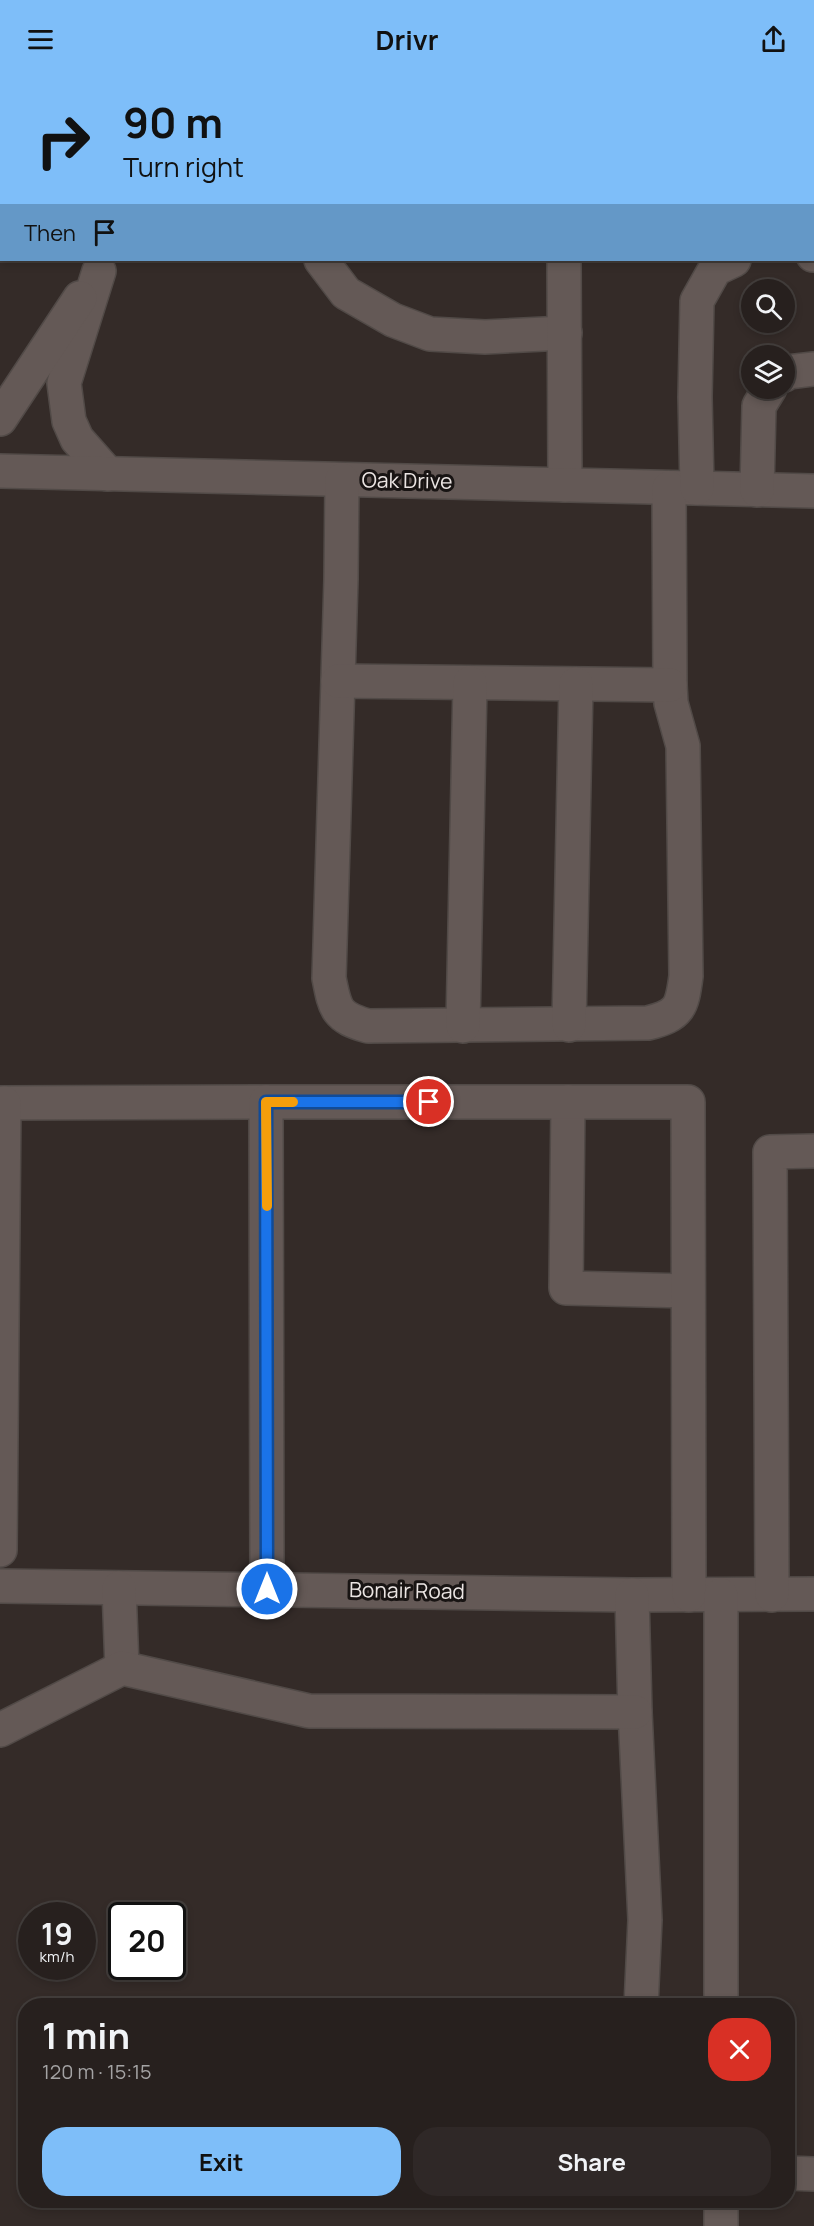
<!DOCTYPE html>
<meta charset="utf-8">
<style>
:root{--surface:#27201e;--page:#2f2827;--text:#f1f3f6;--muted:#a4a3a4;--line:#433e3c;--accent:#7ebef9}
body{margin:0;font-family:Manrope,sans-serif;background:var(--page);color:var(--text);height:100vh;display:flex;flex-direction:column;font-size:22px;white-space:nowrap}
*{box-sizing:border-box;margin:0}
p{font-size:20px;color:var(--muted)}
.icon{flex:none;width:33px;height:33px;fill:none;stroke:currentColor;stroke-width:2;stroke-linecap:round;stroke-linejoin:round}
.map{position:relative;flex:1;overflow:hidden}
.side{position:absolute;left:18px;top:1920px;width:777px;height:210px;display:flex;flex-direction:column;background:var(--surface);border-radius:24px;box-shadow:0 3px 9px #0003,0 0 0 2px var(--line)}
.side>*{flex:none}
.hud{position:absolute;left:0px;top:0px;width:814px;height:183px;box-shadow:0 3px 9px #0003,0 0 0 2px var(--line);background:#7ebef9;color:#111;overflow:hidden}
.controls{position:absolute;left:741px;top:201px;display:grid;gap:12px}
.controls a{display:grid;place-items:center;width:54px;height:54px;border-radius:50%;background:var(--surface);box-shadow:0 3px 9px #0003,0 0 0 2px var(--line);font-size:30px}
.speed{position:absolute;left:18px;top:1824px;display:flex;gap:12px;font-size:30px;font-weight:700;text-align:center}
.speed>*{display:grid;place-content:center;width:78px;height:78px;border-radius:50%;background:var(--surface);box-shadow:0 3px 9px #0003,0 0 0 2px var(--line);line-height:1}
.speed small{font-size:15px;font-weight:400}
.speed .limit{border:3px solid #111;border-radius:9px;background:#fff;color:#111}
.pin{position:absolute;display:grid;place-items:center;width:51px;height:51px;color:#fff;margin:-26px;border:3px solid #fff;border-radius:50%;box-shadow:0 2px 6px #0007}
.me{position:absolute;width:66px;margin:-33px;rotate:0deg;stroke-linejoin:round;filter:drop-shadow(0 0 4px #0008)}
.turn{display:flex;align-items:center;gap:21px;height:126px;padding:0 24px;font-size:27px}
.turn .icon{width:78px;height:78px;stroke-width:2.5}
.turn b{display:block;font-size:42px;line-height:51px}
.then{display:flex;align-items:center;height:57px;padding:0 24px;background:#0003;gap:12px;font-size:22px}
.round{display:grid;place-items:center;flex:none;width:63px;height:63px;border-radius:24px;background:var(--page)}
.head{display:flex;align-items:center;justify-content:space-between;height:102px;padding:0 24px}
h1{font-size:36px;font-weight:700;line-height:45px}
.action{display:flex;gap:12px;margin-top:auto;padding:12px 24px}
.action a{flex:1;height:69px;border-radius:24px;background:var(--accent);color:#111;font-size:24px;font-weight:700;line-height:69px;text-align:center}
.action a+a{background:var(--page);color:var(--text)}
header{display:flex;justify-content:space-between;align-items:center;height:78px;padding:0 24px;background:var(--accent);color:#111;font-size:27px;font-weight:700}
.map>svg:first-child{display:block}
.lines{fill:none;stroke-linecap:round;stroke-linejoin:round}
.minor-casing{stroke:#514a47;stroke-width:36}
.minor{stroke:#645956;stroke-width:33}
.route-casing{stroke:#114b97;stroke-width:15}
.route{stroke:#1a73e8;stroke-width:10}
.slow{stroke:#f59e0b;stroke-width:10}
.labels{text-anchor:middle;stroke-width:6;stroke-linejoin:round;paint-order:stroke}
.street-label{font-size:21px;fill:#ebe5e3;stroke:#181413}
</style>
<header><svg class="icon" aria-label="menu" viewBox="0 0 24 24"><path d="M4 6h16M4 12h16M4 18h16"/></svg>Drivr<svg class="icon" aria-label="share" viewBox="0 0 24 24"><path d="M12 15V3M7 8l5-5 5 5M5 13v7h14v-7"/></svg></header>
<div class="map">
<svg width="814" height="2148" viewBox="0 0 814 2148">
<rect width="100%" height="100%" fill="#342b28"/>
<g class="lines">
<defs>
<g id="minor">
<polyline points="421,0 421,2"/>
<polyline points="562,0 562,2"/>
<polyline points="224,2 225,0"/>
<polyline points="813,177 814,177"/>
<polyline points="321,182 346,215 393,242 430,256 485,259 565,255"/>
<polyline points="564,182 565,407"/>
<polyline points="99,193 64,305 69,343 77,361 108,396"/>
<polyline points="784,297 788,294 814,291"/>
<polyline points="0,341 80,220"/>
<polyline points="0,393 814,413"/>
<path d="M342 402 341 501 329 900C335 931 336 939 368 948L648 945C680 937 682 929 686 898L683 668 671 625 670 607 669 410"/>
<polyline points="697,410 695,319 697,223 715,191 734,182"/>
<polyline points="757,412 759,328 770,310"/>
<polyline points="338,603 670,607"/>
<polyline points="569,947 576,606"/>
<polyline points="463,948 470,605"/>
<polyline points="568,1024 566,1210 688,1213"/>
<polyline points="0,1025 266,1024"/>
<polyline points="0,1472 4,1025"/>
<polyline points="0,1508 632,1517 814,1516"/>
<polyline points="119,1510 122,1590"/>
<polyline points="267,1511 266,1024 688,1024 689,1517"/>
<polyline points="632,1517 635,1634 645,1842 641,1928"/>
<polyline points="721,1517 721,1928"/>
<polyline points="772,1517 770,1074 814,1073"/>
<polyline points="0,1652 122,1590 309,1633 635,1634"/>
<polyline points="788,2095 814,2096"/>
<polyline points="721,2148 721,2122"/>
</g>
</defs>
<use href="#minor" class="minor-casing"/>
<use href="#minor" class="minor"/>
</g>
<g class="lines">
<defs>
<polyline id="route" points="267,1511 266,1024 429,1024"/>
</defs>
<use href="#route" class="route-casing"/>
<use href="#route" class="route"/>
<polyline class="slow" points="267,1128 266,1024 293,1024"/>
</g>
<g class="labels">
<g class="street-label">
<text transform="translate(407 403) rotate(1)" y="7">Oak Drive</text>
<text transform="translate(407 1513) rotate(1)" y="7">Bonair Road</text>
</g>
</g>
</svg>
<div class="controls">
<a><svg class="icon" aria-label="search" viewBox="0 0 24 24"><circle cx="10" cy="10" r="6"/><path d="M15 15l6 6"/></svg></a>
<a><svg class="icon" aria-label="layers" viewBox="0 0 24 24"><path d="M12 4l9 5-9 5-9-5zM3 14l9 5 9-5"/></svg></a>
</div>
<div class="speed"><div>19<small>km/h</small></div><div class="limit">20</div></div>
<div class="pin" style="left:429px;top:1024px;background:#d93025"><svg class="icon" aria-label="arrive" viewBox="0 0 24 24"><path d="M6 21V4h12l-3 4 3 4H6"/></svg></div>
<svg class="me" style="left:267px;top:1511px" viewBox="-20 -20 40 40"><circle r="17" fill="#1a73e8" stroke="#fff" stroke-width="3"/><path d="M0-11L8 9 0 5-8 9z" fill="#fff"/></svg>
<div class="hud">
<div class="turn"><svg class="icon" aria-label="right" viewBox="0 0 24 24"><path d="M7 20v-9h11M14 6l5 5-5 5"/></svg><div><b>90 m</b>Turn right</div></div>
<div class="then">Then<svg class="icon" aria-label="arrive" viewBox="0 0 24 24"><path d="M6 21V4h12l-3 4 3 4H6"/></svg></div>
</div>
<section class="side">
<div class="head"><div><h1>1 min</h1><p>120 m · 15:15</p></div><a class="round" style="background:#d93025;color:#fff"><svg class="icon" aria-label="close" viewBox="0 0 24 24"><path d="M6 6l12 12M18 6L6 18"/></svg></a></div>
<div class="action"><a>Exit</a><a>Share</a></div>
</section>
</div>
